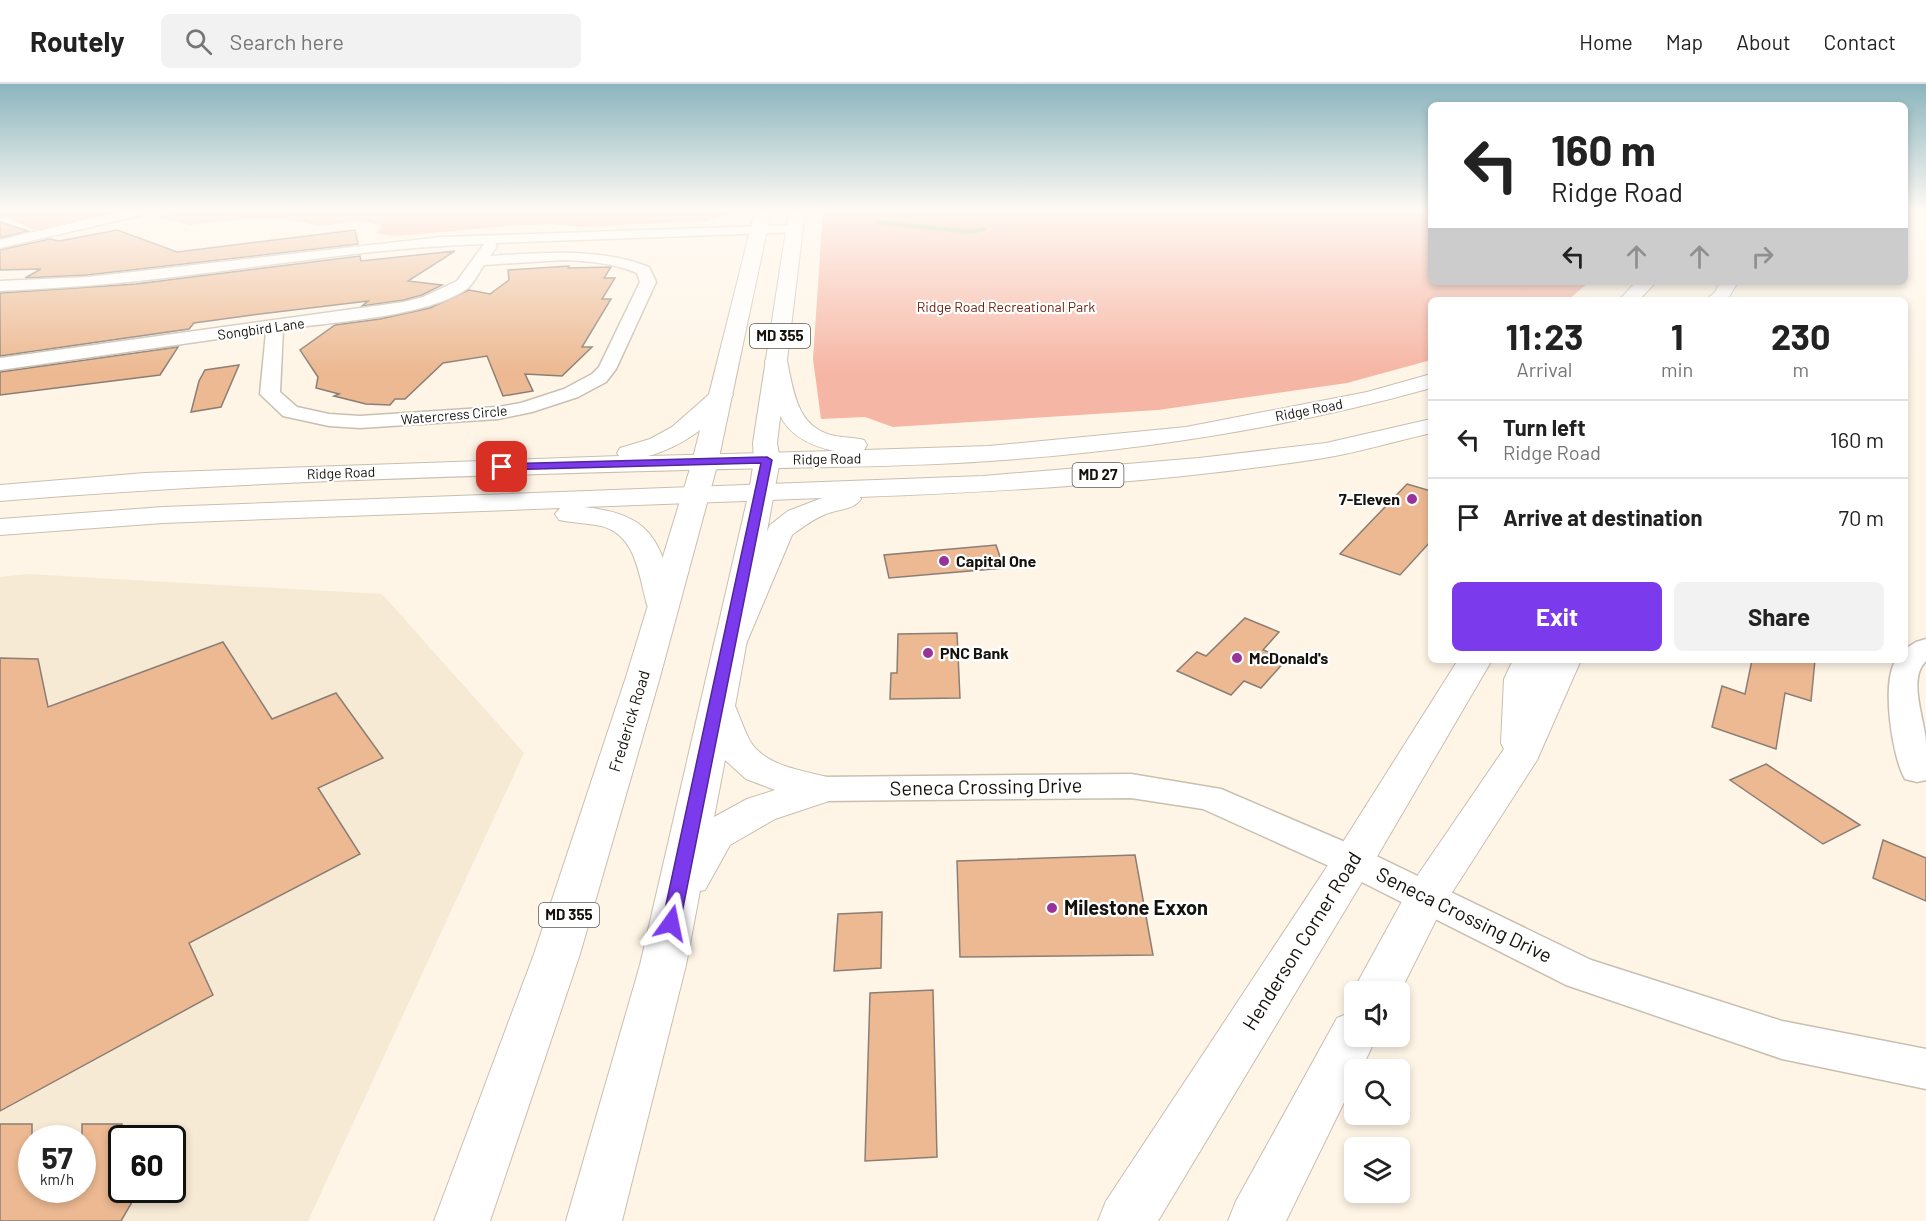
<!DOCTYPE html>
<style>
:root{--surface:#fff;--page:#f2f2f2;--text:#222;--muted:#767676;--line:#e0e0e0;--accent:#7c3aed}
body{margin:0;font-family:Barlow,sans-serif;background:var(--page);color:var(--text);height:100vh;display:flex;flex-direction:column;font-size:22px;white-space:nowrap}
*{box-sizing:border-box;margin:0}
p{font-size:20px;color:var(--muted)}
.icon{flex:none;width:33px;height:33px;fill:none;stroke:currentColor;stroke-width:2;stroke-linecap:round;stroke-linejoin:round}
.map{position:relative;flex:1;overflow:hidden}
.details{position:absolute;left:1428px;top:213px;width:480px;height:366px;display:flex;flex-direction:column;background:var(--surface);border-radius:9px;box-shadow:0 3px 9px #0003}
.details>*{flex:none}
.banner{position:absolute;left:1428px;top:18px;width:480px;height:183px;border-radius:9px;box-shadow:0 3px 9px #0003;background:#fff;color:var(--text);overflow:hidden}
.buttons{position:absolute;left:1344px;top:897px;display:grid;gap:12px}
.buttons a{display:grid;place-items:center;width:66px;height:66px;border-radius:9px;background:var(--surface);box-shadow:0 3px 9px #0003;font-size:30px}
.speed{position:absolute;left:18px;top:1041px;display:flex;gap:12px;font-size:30px;font-weight:700;text-align:center}
.speed>*{display:grid;place-content:center;width:78px;height:78px;border-radius:50%;background:var(--surface);box-shadow:0 3px 9px #0003;line-height:1}
.speed small{font-size:15px;font-weight:400}
.speed .limit{border:3px solid #111;border-radius:9px;background:#fff;color:#111}
.pin{position:absolute;display:grid;place-items:center;width:51px;height:51px;color:#fff;margin:-26px;border-radius:12px;box-shadow:0 3px 9px #0006}
.me{position:absolute;width:66px;margin:-33px;rotate:12deg;stroke-linejoin:round;filter:drop-shadow(0 0 4px #0008)}
.turn{display:flex;align-items:center;gap:21px;height:126px;padding:0 24px;font-size:27px}
.turn .icon{width:78px;height:78px;stroke-width:2.5}
.turn b{display:block;font-size:42px;line-height:51px}
.lanes{display:flex;align-items:center;height:57px;padding:0 24px;background:#0003;justify-content:center;gap:30px;direction:ltr}
.lanes .off{opacity:.35}
.eta{display:flex;justify-content:space-evenly;align-items:center;height:102px;text-align:center}
.eta b{font-size:36px;font-weight:700;line-height:42px}
.cta{display:flex;gap:12px;margin-top:auto;padding:12px 24px}
.cta a{flex:1;height:69px;border-radius:9px;background:var(--accent);color:#fff;font-size:24px;font-weight:700;line-height:69px;text-align:center}
.cta a+a{background:var(--page);color:var(--text)}
ul{padding:0;list-style:none}
li{display:flex;align-items:center;gap:18px;height:78px;padding:0 24px;border-top:2px solid var(--line)}
li div{flex:1}
li b{display:block;font-size:22px}
li em{font-style:normal}
header{display:flex;align-items:center;gap:36px;box-sizing:border-box;height:84px;padding:0 30px;background:var(--surface);border-bottom:2px solid var(--line)}
header strong{font-size:28px}
nav{display:flex;gap:33px;margin-inline-start:auto;font-size:21px}
.search{width:420px;height:54px;background:var(--page);display:flex;align-items:center;gap:15px;box-sizing:border-box;padding:0 21px;border-radius:9px;color:var(--muted);font-size:22px}
.map>svg:first-child{display:block}
.built{fill:#f7ead4;fill-rule:evenodd}
.green{fill:#f7b8a8}
.forest{fill:#f6b6a5}
.lines{fill:none;stroke-linecap:round;stroke-linejoin:round}
.stream{stroke:#a1b780;stroke-width:4.5}
.building{fill:#ecb992;stroke:#8c7e75;stroke-width:1.5}
.minor-casing{stroke:#c8bfb1;stroke-width:3}
.tertiary-casing{stroke:#c8bfb1;stroke-width:2}
.primary-casing{stroke:#c8bfb1;stroke-width:2}
.trunk-casing{stroke:#c8bfb1;stroke-width:2}
.minor{fill:#fff;fill-rule:evenodd}
.tertiary{fill:#fff;fill-rule:evenodd}
.primary{fill:#fff;fill-rule:evenodd}
.trunk{fill:#fff;fill-rule:evenodd}
.route{fill:#7c3aed;stroke:#51269a;stroke-width:1.5}
.poi-dot{fill:#983499;stroke:#fff;stroke-width:2}
.labels{text-anchor:middle;stroke-width:4.5;stroke-linejoin:round;paint-order:stroke}
.far-park-label{font-size:14px;fill:#6f2512;stroke:#fff}
.far-street-label{font-size:14px;fill:#15120d;stroke:#fff}
.shield{fill:#fff;stroke:#5b5956;stroke-width:1.5}
.shield-label{font-size:15px;font-weight:bold;fill:#15120d}
.poi-label{font-size:16px;font-weight:bold;fill:#15120d;stroke:#fff;text-anchor:start}
.street-label{font-size:16px;fill:#15120d;stroke:#fff}
.near-street-label{font-size:20px;fill:#15120d;stroke:#fff}
.near-poi-label{font-size:20px;font-weight:bold;fill:#15120d;stroke:#fff;text-anchor:start}
</style>
<header>
<strong>Routely</strong>
<div class="search"><svg class="icon" aria-label="search" viewBox="0 0 24 24"><circle cx="10" cy="10" r="6"/><path d="M15 15l6 6"/></svg>Search here</div>
<nav><a>Home</a><a>Map</a><a>About</a><a>Contact</a></nav>
</header>
<div class="map">
<svg width="1926" height="1137" viewBox="0 0 1926 1137">
<rect width="100%" height="100%" fill="#fef5e6"/>
<path class="built" d="M28 490 382 510 524 669 308 1137H0V493ZM32 1054H82V1106H32ZM122 1054H172V1106H122Z"/>
<polygon class="green" points="0,127 118,127 34,146 5,133 0,134"/>
<g class="forest">
<polygon points="0,127 114,127 63,133 0,130"/>
<polygon points="176,127 731,127 729,130 707,137 581,143 550,140 508,142 396,152 376,149 382,141 360,137 321,142 285,135 241,135 190,141 159,133"/>
<polygon points="823,127 1431,127 1431,198 1589,198 1568,216 1431,216 1431,276 1347,299 1158,326 893,343 865,333 821,335 813,275"/>
</g>
<g class="lines">
<polyline class="stream" points="877,138 971,148 984,145"/>
</g>
<g class="building">
<polygon points="0,138 28,147 0,154"/>
<polygon points="117,146 177,168 355,146 358,160 87,191 25,194 41,185 0,186 0,166 50,155 59,157"/>
<polygon points="455,167 408,197 442,201 422,211 404,216 362,222 368,217 260,230 194,239 189,245 0,272 0,209 136,200 360,172 361,177"/>
<polygon points="569,182 568,184 611,183 604,194 615,194 602,215 611,215 582,263 592,263 562,292 525,290 533,307 503,312 487,272 443,279 405,315 395,315 390,321 366,320 334,312 339,310 316,304 318,293 300,266 335,241 380,235 430,224 469,206 490,210 509,196 508,186"/>
<polygon points="178,263 160,291 0,311 0,288"/>
<polygon points="239,281 221,323 191,328 199,297 205,286"/>
<polygon points="1407,400 1431,407 1431,457 1400,491 1340,470"/>
<polygon points="996,461 1004,484 889,494 884,471"/>
<polygon points="1245,534 1279,548 1263,566 1287,575 1261,604 1244,597 1231,611 1177,587 1197,568 1206,572"/>
<polygon points="957,549 960,614 890,615 891,589 897,589 898,550"/>
<polygon points="223,558 272,635 336,609 383,674 318,704 360,770 189,859 213,911 0,1027 0,574 38,575 48,623"/>
<polygon points="1752,576 1815,576 1811,617 1785,609 1776,665 1712,643 1722,602 1745,610"/>
<polygon points="1766,680 1860,741 1823,760 1730,696"/>
<polygon points="1883,756 1926,774 1926,817 1873,794"/>
<polygon points="1135,771 1153,871 960,873 957,777"/>
<polygon points="882,828 881,884 834,887 838,830"/>
<polygon points="933,906 937,1073 865,1077 870,909"/>
<polygon points="0,1040 32,1040 32,1106 82,1106 82,1040 122,1040 122,1106 139,1106 121,1137 0,1137"/>
</g>
<g class="lines">
<defs>
<g id="minor">
<polygon points="122,127 147,127 146,130 0,164 0,156"/>
<path d="M795 141 802 145 800 148 495 159 497 162 490 172C545 169 597 163 649 183L656 198 616 285 606 298 578 313 532 328 498 335 360 344 329 342 283 332 260 310 266 248 0 286V274L404 218 423 213 457 197 484 160C383 163 282 180 181 192 121 200 61 204 0 207V197L87 193 442 153ZM563 176C589 177 613 179 637 189L640 198 599 283 592 290 564 305 521 319 498 323 360 332 329 330 297 323 280 308 283 245C332 238 429 233 468 204 474 199 479 188 484 181Z"/>
<path d="M1926 555V577C1907 595 1925 636 1926 658 1926 671 1926 683 1926 696L1917 698 1905 695C1892 673 1881 598 1896 576H1905V565L1916 558Z"/>
<polygon points="1131,690 1221,705 1366,767 1591,876 1782,937 1926,965 1926,1005 1782,975 1566,901 1340,787 1203,725 1131,714 821,717 809,713 804,705 809,697 821,693"/>
</g>
<g id="tertiary">
<polygon points="1458,576 1492,576 1368,788 1158,1137 1098,1137 1106,1117 1338,766"/>
<polygon points="1513,576 1547,576 1538,595 1547,576 1581,576 1537,676 1442,824 1400,908 1354,908 1354,912 1353,908 1360,894 1411,801 1504,665 1501,659 1504,595"/>
<polygon points="1354,927 1354,952 1377,952 1361,986 1354,986 1354,998 1286,1137 1228,1137 1236,1117 1337,934"/>
</g>
<g id="primary">
<polygon points="755,127 771,127 718,378 660,593 580,870 490,1137 434,1137 534,870 626,593 692,378"/>
<path d="M789 127H805L777 359 780 376 735 622C740 633 744 646 750 657 766 684 808 687 835 695L840 705 835 715 775 735 730 761 705 806 700 807 686 881 622 1137H566L640 881 749 408 754 376 753 359ZM725 676 746 695 775 706 747 715 714 733Z"/>
</g>
<g id="trunk">
<polygon points="1636,198 1656,198 1639,216 1619,216"/>
<polygon points="1720,198 1738,198 1727,216 1706,216 1715,208"/>
<path d="M776 271 784 272 787 277C794 309 797 344 835 352 845 354 854 353 864 356L867 361 864 366 989 362 1186 343 1367 308 1431 290V304C1288 344 1138 367 990 377 889 384 787 383 686 386 457 392 228 398 0 417V401L145 389 619 372 617 369 620 364 650 355 672 343 714 306 722 304 730 306 733 311C714 340 682 363 648 372L834 367C778 354 776 327 765 277L768 272Z"/>
<path d="M1431 335V349C1396 357 1360 368 1324 374 1171 398 1015 407 860 413L861 415C854 426 838 425 826 430 813 435 803 443 792 451L746 560 742 567 730 570 718 567 714 560 770 441 788 427 822 414 584 423C657 431 658 459 679 521L674 528 663 530 652 528 647 521C639 492 636 450 601 442 587 439 573 439 559 436L555 430 560 424 163 439 0 451V435L163 423 983 392 1199 374 1326 359Z"/>
</g>
</defs>
<use href="#minor" class="minor-casing"/>
<use href="#tertiary" class="tertiary-casing"/>
<use href="#primary" class="primary-casing"/>
<use href="#trunk" class="trunk-casing"/>
<use href="#minor" class="minor"/>
<use href="#tertiary" class="tertiary"/>
<use href="#primary" class="primary"/>
<use href="#trunk" class="trunk"/>
</g>
<linearGradient id="sky" x2="0" y2="1"><stop stop-color="#8bb5be"/><stop offset="0.44" stop-color="#fffaf4"/><stop offset="1" stop-color="#fffaf4" stop-opacity="0"/></linearGradient>
<rect width="1926" height="287" fill="url(#sky)"/>
<polygon class="route" points="767,373 772,376 680,839 678,844 671,847 665,844 662,839 761,379 502,386 496,383 502,380"/>
<g class="poi-dot">
<circle cx="1412" cy="415" r="6"/>
<circle cx="944" cy="477" r="6"/>
<circle cx="928" cy="569" r="6"/>
<circle cx="1237" cy="574" r="6"/>
<circle cx="1052" cy="824" r="6"/>
</g>
<g class="labels">
<g class="far-park-label">
<text x="1006" y="228">Ridge Road Recreational Park</text>
</g>
<g class="far-street-label">
<text transform="translate(261 245) rotate(-8)" y="5">Songbird Lane</text>
<text transform="translate(1309 326) rotate(-11)" y="5">Ridge Road</text>
<text transform="translate(454 331) rotate(-5)" y="5">Watercress Circle</text>
<text transform="translate(827 375) rotate(-1)" y="5">Ridge Road</text>
<text transform="translate(341 389) rotate(-2)" y="5">Ridge Road</text>
</g>
<g class="shield">
<rect x="750" y="240" width="60" height="24" rx="4.5"/>
<rect x="1072.5" y="379" width="51" height="24" rx="4.5"/>
<rect x="539" y="819" width="60" height="24" rx="4.5"/>
</g>
<g class="shield-label">
<text x="780" y="257">MD 355</text>
<text x="1098" y="396">MD 27</text>
<text x="569" y="836">MD 355</text>
</g>
<g class="poi-label">
<text x="1400" y="421" text-anchor="end">7-Eleven</text>
<text x="956" y="483">Capital One</text>
<text x="940" y="575">PNC Bank</text>
<text x="1249" y="580">McDonald's</text>
</g>
<g class="street-label">
<text transform="translate(629 637) rotate(-73)" y="6">Frederick Road</text>
</g>
<g class="near-street-label">
<text transform="translate(986 703) rotate(-1)" y="7">Seneca Crossing Drive</text>
<text transform="translate(1464 831) rotate(26)" y="7">Seneca Crossing Drive</text>
<text transform="translate(1302 857) rotate(-58)" y="7">Henderson Corner Road</text>
</g>
<g class="near-poi-label">
<text x="1064" y="831">Milestone Exxon</text>
</g>
</g>
</svg>
<div class="buttons">
<a><svg class="icon" aria-label="sound" viewBox="0 0 24 24"><path d="M4 9h4l5-4v14l-5-4H4zM17 9q2 3 0 6"/></svg></a>
<a><svg class="icon" aria-label="search" viewBox="0 0 24 24"><circle cx="10" cy="10" r="6"/><path d="M15 15l6 6"/></svg></a>
<a><svg class="icon" aria-label="layers" viewBox="0 0 24 24"><path d="M12 4l9 5-9 5-9-5zM3 14l9 5 9-5"/></svg></a>
</div>
<div class="speed"><div>57<small>km/h</small></div><div class="limit">60</div></div>
<div class="pin" style="left:502px;top:383px;background:#d93025"><svg class="icon" aria-label="arrive" viewBox="0 0 24 24"><path d="M6 21V4h12l-3 4 3 4H6"/></svg></div>
<svg class="me" style="left:671px;top:839px" viewBox="-20 -20 40 40"><path d="M0-17L14 15 0 8-14 15z" fill="#7c3aed" stroke="#fff" stroke-width="4"/></svg>
<div class="banner">
<div class="turn"><svg class="icon" aria-label="left" viewBox="0 0 24 24"><path d="M17 20v-9H6M10 6l-5 5 5 5"/></svg><div><b>160 m</b>Ridge Road</div></div>
<div class="lanes"><svg class="icon" aria-label="left" viewBox="0 0 24 24"><path d="M17 20v-9H6M10 6l-5 5 5 5"/></svg><svg class="icon off" aria-label="ahead" viewBox="0 0 24 24"><path d="M12 20V5M6 11l6-6 6 6"/></svg><svg class="icon off" aria-label="ahead" viewBox="0 0 24 24"><path d="M12 20V5M6 11l6-6 6 6"/></svg><svg class="icon off" aria-label="right" viewBox="0 0 24 24"><path d="M7 20v-9h11M14 6l5 5-5 5"/></svg></div>
</div>
<section class="details">
<div class="eta">
<div><b>11:23</b><p>Arrival</p></div>
<div><b>1</b><p>min</p></div>
<div><b>230</b><p>m</p></div>
</div>
<ul>
<li><svg class="icon" aria-label="left" viewBox="0 0 24 24"><path d="M17 20v-9H6M10 6l-5 5 5 5"/></svg><div><b>Turn left</b><p>Ridge Road</p></div><em>160 m</em></li>
<li><svg class="icon" aria-label="arrive" viewBox="0 0 24 24"><path d="M6 21V4h12l-3 4 3 4H6"/></svg><div><b>Arrive at destination</b></div><em>70 m</em></li>
</ul>
<div class="cta"><a>Exit</a><a>Share</a></div>
</section>
</div>
